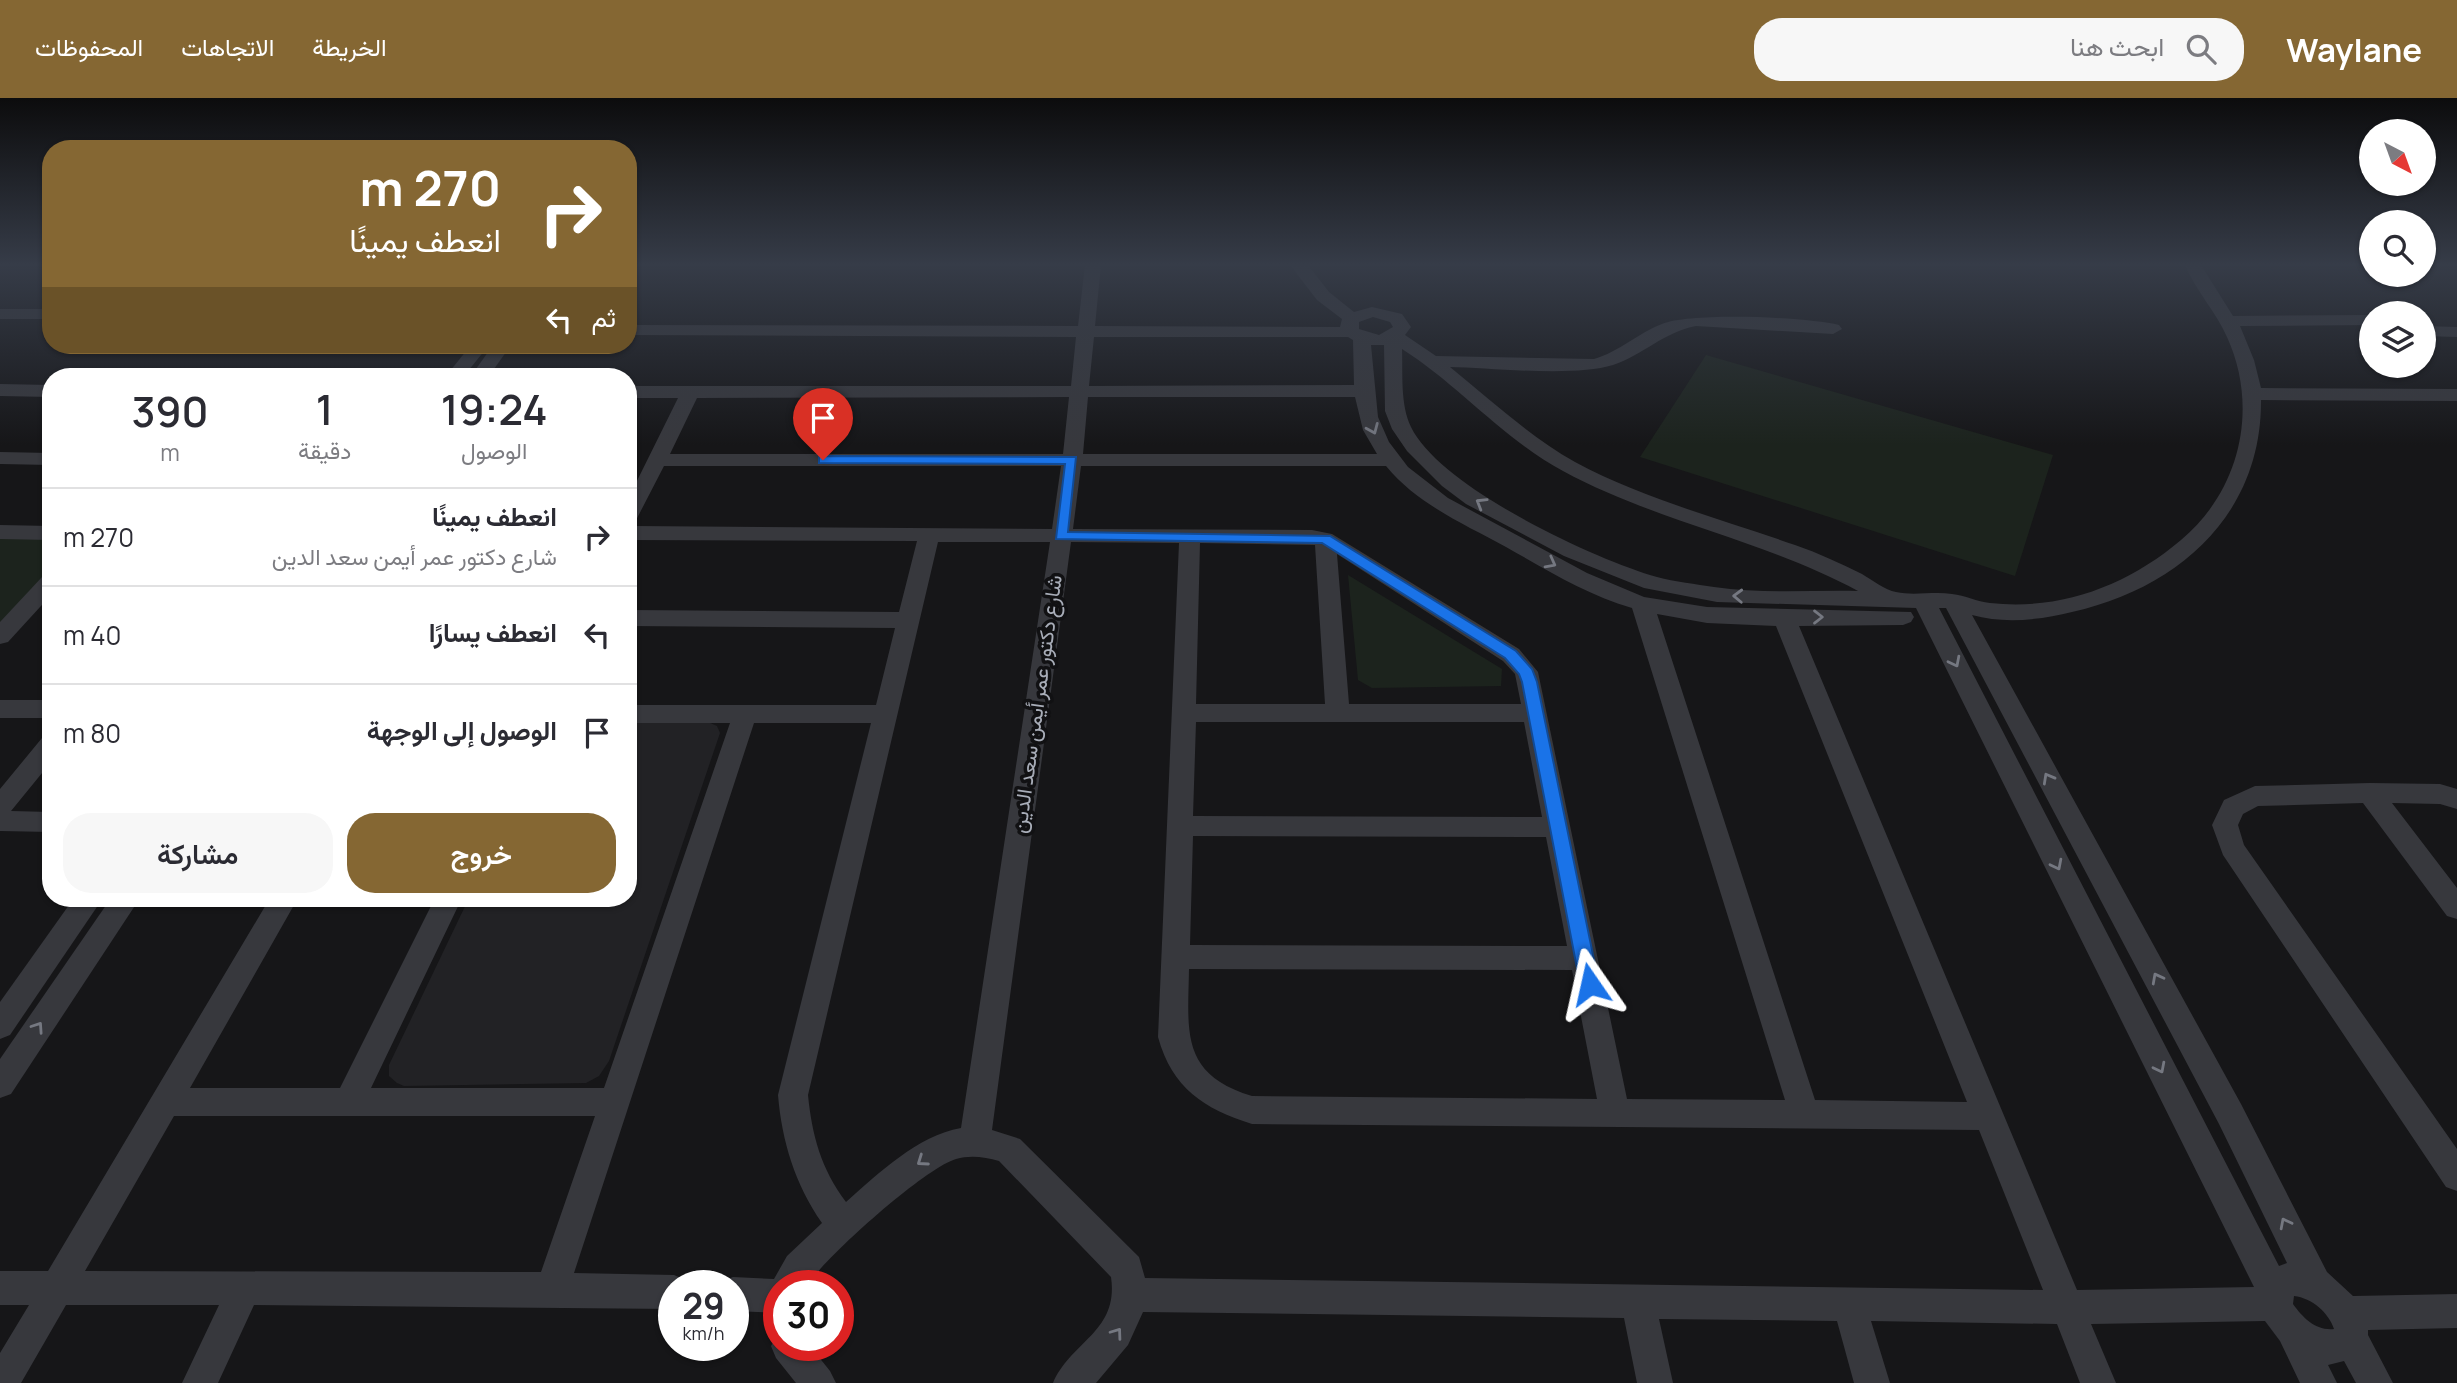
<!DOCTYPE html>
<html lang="ar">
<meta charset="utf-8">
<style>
:root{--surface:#fff;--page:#f7f7f7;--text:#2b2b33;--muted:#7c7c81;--line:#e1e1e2;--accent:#856733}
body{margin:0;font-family:Manrope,Vazirmatn,sans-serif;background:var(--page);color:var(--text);direction:rtl;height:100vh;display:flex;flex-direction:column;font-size:26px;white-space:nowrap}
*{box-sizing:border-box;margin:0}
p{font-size:23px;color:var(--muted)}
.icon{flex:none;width:38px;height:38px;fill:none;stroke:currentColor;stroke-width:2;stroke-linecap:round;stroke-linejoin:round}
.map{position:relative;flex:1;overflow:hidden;direction:ltr}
.sheet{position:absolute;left:42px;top:270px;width:595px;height:539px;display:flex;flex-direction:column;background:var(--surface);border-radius:28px;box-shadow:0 2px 5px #0004;direction:rtl}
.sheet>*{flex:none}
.guide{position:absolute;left:42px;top:42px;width:595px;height:214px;border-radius:28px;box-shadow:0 2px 5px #0004;direction:rtl;background:#856733;color:#fff;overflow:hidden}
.needle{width:46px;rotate:139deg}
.buttons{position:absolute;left:2359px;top:21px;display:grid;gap:14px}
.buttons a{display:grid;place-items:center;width:77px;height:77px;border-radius:50%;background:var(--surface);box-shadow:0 2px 5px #0004;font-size:35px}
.speed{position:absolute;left:658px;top:1172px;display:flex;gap:14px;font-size:35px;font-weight:700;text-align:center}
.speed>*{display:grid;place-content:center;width:91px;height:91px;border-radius:50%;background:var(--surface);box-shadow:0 2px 5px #0004;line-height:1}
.speed small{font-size:18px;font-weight:400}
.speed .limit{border:10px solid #d22;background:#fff;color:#111}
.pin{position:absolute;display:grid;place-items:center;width:60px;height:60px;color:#fff;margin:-72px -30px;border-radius:50% 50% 50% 0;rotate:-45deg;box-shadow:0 0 7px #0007}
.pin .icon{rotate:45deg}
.me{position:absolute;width:77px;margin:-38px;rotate:349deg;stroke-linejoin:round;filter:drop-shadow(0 0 5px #0008)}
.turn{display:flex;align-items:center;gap:24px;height:147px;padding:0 21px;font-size:32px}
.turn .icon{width:91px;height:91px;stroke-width:2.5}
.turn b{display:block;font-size:49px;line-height:60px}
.then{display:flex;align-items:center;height:66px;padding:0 21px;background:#0003;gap:14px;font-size:26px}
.eta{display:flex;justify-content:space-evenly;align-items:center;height:119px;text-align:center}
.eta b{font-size:42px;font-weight:600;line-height:49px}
.cta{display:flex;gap:14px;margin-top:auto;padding:14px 21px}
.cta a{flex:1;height:80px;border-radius:28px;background:var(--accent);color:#fff;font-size:28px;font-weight:600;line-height:80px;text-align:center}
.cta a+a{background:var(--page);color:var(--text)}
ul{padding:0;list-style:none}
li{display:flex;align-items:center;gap:21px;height:98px;padding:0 21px;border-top:2px solid var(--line)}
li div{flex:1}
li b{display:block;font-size:26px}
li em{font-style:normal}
header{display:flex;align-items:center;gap:42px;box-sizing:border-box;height:98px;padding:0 35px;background:var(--accent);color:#fff}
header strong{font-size:33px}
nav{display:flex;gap:38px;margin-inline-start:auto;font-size:24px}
.search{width:490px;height:63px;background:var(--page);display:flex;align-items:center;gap:18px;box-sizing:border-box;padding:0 24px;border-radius:28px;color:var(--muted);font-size:26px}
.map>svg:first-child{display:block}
.built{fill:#222225}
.green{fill:#1c231d}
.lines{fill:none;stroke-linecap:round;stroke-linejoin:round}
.minor{fill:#37383d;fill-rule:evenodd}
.oneway{stroke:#757881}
.route{fill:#1a73e8;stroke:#114b97;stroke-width:2}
.labels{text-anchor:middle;stroke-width:7;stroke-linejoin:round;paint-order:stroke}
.street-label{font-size:21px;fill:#a8adb8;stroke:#111113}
</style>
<header>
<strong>Waylane</strong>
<div class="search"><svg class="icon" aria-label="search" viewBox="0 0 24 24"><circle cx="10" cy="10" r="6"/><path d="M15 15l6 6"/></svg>ابحث هنا</div>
<nav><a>الخريطة</a><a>الاتجاهات</a><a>المحفوظات</a></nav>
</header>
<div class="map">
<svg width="2457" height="1285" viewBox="0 0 2457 1285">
<rect width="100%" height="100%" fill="#161618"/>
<polygon class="built" points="628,624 708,624 717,628 720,635 609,963 599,978 586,985 404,988 397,985 389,978 389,967 469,800 628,800"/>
<g class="green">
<polygon points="1706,257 2053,357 2015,478 1640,359"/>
<polygon points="0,435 51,435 51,483 0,538"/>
<polygon points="1348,477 1502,571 1501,588 1372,590 1358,582"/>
</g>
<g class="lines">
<g class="minor">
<path d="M1085 167H1101L1095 228 1340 229 1342 221 1317 202 1290 167H1308L1329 194 1354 214 1372 209 1402 216 1411 229 1405 237 1436 258 1594 261C1619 254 1638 235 1662 226 1692 214 1806 219 1839 227L1842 231 1833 236 1696 228C1664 234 1643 257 1613 267 1575 279 1493 270 1450 269 1491 302 1529 338 1575 364 1644 401 1721 421 1795 447 1818 455 1840 465 1862 476 1872 482 1885 492 1896 494 1914 498 1934 493 1952 496 1965 497 1977 504 1990 505 2061 513 2128 487 2181 442 2241 392 2259 309 2227 239 2216 214 2196 193 2185 167H2201L2233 218 2371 217V227L2240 228 2254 262 2261 290 2457 291V303L2261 302C2262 416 2179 490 2072 514 2040 522 2004 526 1972 517L2241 1006 2327 1174 2353 1198 2457 1196V1230L2368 1232V1237L2393 1285H2356L2344 1263 2328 1267 2337 1285H2300L2280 1243 2265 1223 2091 1226 2116 1285H2080L2057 1226 1871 1223 1890 1285H1854L1837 1223 1659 1221 1673 1285H1637L1624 1220 1143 1214 1128 1247 1096 1285H1053C1071 1243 1119 1234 1111 1179L999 1063C985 1059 970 1057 956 1061 925 1070 824 1160 807 1188H779V1215L733 1213V1188H719L721 1184 733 1179 774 1181 787 1158 822 1125C795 1086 782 1044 778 997L871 625H754L574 1175 674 1177 686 1182 688 1188H674V1211L254 1207 218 1285H182L219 1207H66L21 1285H0V1255L29 1207H0V1173H48L270 800H298L190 990H340L435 800H462L371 990H604L730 625H628V607H876L895 530 628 528V512L899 514 917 443 628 442V401L678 300H628V288H1071L1076 239 628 237V227L1078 228ZM1373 219 1390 224 1393 229 1379 237 1359 231V224ZM1094 239H1348L1353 242 1354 287 1089 288ZM1371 247H1384L1385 313 1392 331 1407 353 1442 388 1466 406 1564 458 1644 490 1717 504 1916 510 2254 1189 2077 1192 1799 528 1903 527 1911 524 1914 519 1911 514 1707 509 1644 499 1587 475 1448 400 1408 369 1389 344 1378 319ZM1402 251C1459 287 1503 341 1563 373 1657 424 1764 442 1858 493 1811 492 1761 496 1714 489 1696 486 1675 484 1657 479 1593 461 1440 389 1411 329 1400 306 1403 276 1402 251ZM1069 299 1063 356H670L697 300ZM1088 299H1355L1363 332 1377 356H1083ZM664 368H1061L1052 431 633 428ZM1081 368H1386C1417 406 1464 426 1506 449 1547 472 1587 497 1632 510L1785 1002 1627 1001 1538 574 1519 551 1332 436 1312 432 1073 431ZM938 444H1050L961 1030C917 1038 879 1075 846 1104 821 1071 812 1037 808 997ZM1071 444 1179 445 1158 939C1172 990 1204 1011 1252 1026L1979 1032 2043 1192 1145 1180 1139 1159 1020 1041 992 1032ZM1200 445 1315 447 1325 606H1196ZM1337 456 1503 563 1515 576 1521 606H1349ZM1939 510H1946L2219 1026 2287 1165 2279 1168ZM1657 516 1707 525 1776 528 1967 1004 1815 1002ZM1196 624H1524L1542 719 1193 718ZM1193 738 1546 739 1567 848 1190 847ZM1189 871 1572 872 1597 1001 1252 998C1180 976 1188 934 1189 871ZM174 1018H595L541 1174 85 1173ZM2294 1198C2312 1200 2329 1215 2334 1231 2316 1233 2303 1220 2293 1206Z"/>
<rect x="0" y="211" width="51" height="10"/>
<polygon points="2424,228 2457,229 2457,239 2424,238"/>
<polygon points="471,247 489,247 464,278 446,278"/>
<polygon points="493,247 511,247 489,278 471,278"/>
<polygon points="0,286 51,287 51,299 0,298"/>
<polygon points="0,354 51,355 51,367 0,366"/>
<polygon points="0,427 51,428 51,442 0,441"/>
<polygon points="51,476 51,497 8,544 0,546 0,524 43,478"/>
<rect x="0" y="602" width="51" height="18"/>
<polygon points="51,637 51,664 11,713 51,714 51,734 0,733 0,691 42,640"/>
<polygon points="2370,685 2440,686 2457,691 2457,711 2440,706 2392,705 2457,790 2457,821 2447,818 2363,705 2258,708 2243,716 2238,727 2244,747 2457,1051 2457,1093 2446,1089 2223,757 2212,727 2224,702 2255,688"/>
<polygon points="74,800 103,800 10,937 0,941 0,904"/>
<polygon points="111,800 140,800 11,996 0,1000 0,961"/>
<polygon points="779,1235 779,1248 810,1248 830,1273 836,1285 796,1285 776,1260 771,1248"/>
</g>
</g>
<defs><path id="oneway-chevron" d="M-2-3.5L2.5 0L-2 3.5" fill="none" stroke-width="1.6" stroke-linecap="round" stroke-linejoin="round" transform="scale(1.75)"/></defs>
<g class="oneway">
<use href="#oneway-chevron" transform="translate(1373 331) rotate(67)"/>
<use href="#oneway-chevron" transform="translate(1481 405) rotate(-149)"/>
<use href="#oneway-chevron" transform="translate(1551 465) rotate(28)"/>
<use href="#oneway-chevron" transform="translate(1738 498) rotate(-178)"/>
<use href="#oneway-chevron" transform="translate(1818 519)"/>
<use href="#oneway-chevron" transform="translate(1955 564) rotate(63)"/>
<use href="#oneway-chevron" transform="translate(2048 680) rotate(-119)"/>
<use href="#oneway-chevron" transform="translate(2057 767) rotate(63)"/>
<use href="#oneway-chevron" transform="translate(2157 880) rotate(-118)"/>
<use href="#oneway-chevron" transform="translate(38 929) rotate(-56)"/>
<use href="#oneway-chevron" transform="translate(2160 970) rotate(63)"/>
<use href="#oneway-chevron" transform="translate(922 1063) rotate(145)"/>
<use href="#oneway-chevron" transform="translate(2285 1125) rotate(-117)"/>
<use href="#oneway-chevron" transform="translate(1117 1235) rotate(-54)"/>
</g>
<linearGradient id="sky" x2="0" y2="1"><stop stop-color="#0c0c0d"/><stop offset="0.48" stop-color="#363c48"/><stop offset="1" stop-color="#363c48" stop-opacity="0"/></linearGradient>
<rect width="2457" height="347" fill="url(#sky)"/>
<polygon class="route" points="823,358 1076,359 1068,434 1330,438 1516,553 1532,571 1537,584 1599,886 1596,892 1583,892 1580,886 1522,584 1519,576 1505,560 1322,445 1056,441 1065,366 819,365 819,359"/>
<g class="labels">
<g class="street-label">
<text transform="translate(1037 606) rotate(-82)" y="7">شارع دكتور عمر أيمن سعد الدين</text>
</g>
</g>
</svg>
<div class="buttons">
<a><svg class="needle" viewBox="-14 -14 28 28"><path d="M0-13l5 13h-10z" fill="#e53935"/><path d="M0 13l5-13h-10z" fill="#7c7c81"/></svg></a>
<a><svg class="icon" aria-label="search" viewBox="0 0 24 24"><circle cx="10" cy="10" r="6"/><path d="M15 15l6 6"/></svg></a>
<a><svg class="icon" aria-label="layers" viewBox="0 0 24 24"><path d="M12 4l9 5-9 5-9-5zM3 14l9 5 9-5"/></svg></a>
</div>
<div class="speed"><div>29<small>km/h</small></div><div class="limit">30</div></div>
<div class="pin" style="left:823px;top:362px;background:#d93025"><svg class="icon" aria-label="arrive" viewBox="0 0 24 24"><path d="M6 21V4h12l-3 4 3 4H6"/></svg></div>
<svg class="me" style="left:1590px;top:886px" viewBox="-20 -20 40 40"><path d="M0-17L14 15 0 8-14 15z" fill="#1a73e8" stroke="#fff" stroke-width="4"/></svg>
<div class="guide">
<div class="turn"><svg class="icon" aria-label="right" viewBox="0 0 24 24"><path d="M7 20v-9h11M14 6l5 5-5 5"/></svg><div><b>270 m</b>انعطف يمينًا</div></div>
<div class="then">ثم<svg class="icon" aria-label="left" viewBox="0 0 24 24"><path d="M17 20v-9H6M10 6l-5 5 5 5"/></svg></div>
</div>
<section class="sheet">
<div class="eta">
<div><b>19:24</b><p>الوصول</p></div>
<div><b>1</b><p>دقيقة</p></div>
<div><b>390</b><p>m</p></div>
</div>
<ul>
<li><svg class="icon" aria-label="right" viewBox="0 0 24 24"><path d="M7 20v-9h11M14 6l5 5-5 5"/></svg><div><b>انعطف يمينًا</b><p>شارع دكتور عمر أيمن سعد الدين</p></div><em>270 m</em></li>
<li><svg class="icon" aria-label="left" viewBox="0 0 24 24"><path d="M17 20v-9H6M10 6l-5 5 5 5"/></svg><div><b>انعطف يسارًا</b></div><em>40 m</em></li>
<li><svg class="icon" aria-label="arrive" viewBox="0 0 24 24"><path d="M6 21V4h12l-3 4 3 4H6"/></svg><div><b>الوصول إلى الوجهة</b></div><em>80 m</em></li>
</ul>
<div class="cta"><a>خروج</a><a>مشاركة</a></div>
</section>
</div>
